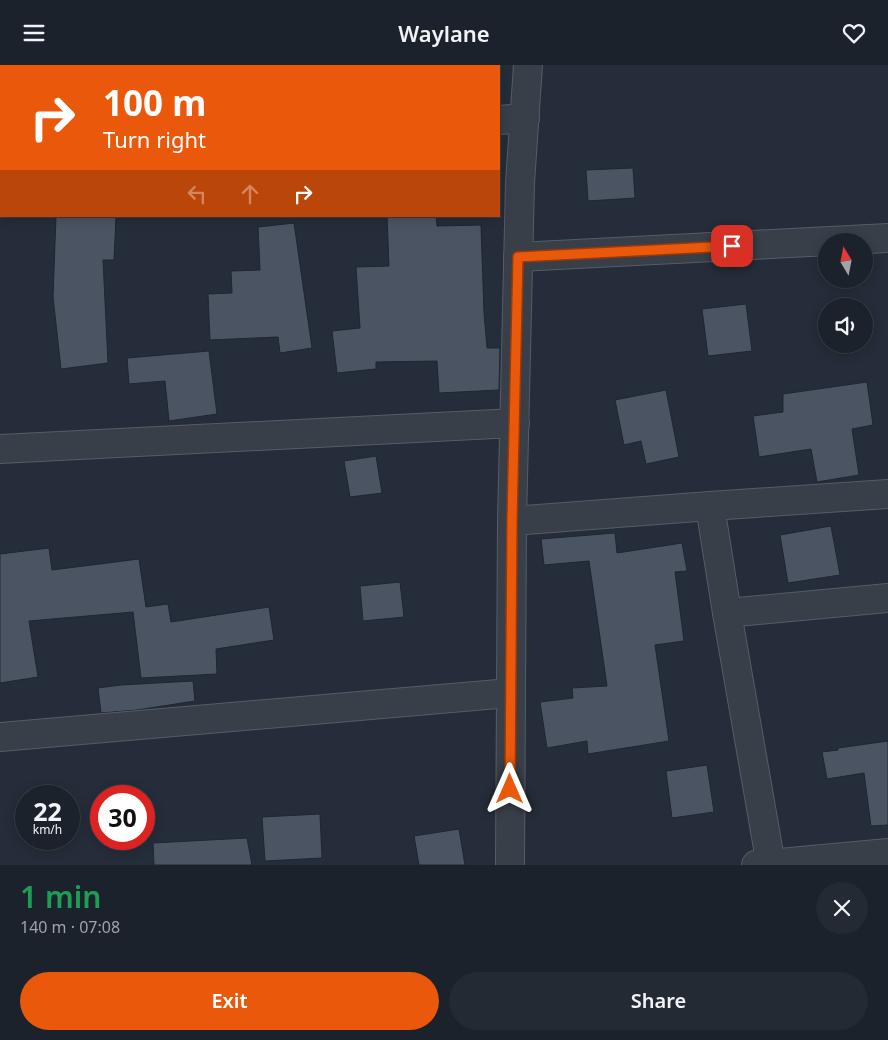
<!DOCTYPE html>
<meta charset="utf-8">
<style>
:root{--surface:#1b222b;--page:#242a33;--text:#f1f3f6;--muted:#a0a4a9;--line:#393f47;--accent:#ea580c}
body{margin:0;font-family:"Noto Sans",sans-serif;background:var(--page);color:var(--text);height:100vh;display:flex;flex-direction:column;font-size:19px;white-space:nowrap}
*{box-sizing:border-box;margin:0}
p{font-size:16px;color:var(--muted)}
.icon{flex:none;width:28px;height:28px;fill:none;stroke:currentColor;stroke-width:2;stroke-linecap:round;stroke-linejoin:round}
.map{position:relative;height:800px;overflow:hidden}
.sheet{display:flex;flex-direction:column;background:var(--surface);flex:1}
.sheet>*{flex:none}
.banner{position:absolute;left:0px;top:0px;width:500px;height:152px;box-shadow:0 2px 12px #0003,0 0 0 1px var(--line);background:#ea580c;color:#fff;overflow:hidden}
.needle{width:32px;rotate:350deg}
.fabs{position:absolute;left:818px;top:168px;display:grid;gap:10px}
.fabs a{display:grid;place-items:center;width:55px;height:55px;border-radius:50%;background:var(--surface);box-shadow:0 2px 12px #0003,0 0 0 1px var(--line);font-size:25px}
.speed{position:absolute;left:15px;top:720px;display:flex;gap:10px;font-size:25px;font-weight:700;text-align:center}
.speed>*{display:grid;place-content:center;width:65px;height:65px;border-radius:50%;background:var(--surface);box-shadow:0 2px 12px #0003,0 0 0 1px var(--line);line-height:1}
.speed small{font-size:12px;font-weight:400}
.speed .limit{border:8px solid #d22;background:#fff;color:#111}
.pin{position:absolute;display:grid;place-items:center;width:42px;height:42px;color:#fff;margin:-21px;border-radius:10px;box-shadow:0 2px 8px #0006}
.me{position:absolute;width:55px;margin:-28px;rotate:0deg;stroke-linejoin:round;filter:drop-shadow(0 0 4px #0008)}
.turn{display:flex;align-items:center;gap:18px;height:105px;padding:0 20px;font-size:22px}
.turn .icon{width:65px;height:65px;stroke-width:2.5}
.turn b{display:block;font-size:35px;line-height:42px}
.lanes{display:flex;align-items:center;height:48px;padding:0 20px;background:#0003;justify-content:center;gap:25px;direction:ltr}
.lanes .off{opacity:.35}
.round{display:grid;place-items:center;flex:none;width:52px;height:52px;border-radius:26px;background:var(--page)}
.summary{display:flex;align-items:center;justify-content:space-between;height:85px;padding:0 20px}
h1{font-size:30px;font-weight:600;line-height:38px;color:#1e9e55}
.cta{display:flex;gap:10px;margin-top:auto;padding:10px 20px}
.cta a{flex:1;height:58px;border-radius:30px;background:var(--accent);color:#fff;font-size:20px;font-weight:600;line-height:58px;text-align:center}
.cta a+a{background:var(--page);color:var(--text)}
header{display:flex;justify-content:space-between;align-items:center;height:65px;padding:0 20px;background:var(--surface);font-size:22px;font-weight:600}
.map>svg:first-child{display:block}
.building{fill:#4b5462;stroke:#1f2630}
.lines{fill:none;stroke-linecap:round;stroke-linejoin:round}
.street-casing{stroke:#565d67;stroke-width:30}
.street{stroke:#383f49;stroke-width:28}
.route-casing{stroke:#983908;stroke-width:12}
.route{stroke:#ea580c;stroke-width:9}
</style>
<header><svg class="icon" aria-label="menu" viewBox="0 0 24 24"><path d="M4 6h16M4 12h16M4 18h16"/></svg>Waylane<svg class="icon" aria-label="heart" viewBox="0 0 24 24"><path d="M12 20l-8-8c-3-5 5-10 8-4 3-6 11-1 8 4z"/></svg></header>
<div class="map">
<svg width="888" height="800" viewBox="0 0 888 800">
<rect width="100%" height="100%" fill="#242d39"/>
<g class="building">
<polygon points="633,103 635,133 588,136 586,105"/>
<polygon points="56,151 116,152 114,195 103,195 108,298 61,304 53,232"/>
<polygon points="387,151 436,151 437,161 481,160 484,248 487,283 500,283 499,325 439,328 437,296 376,297 376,304 337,308 332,266 360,263 356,202 389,201"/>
<polygon points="294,158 312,283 280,288 278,272 210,275 208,229 232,228 231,206 260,205 258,162"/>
<polygon points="746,239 752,286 708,291 702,244"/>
<polygon points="209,286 217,349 169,356 165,316 129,319 127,293"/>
<polygon points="867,317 873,360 852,364 859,410 817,417 811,384 759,392 753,351 783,347 783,329"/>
<polygon points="666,325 679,392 646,399 641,376 624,380 615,335"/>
<polygon points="376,391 382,428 350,432 344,396"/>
<polygon points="831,461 840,510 788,518 780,470"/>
<polygon points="615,468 617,488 682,478 687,506 675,507 684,576 655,580 669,676 588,689 587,676 547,683 540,637 573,633 572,623 607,621 589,496 544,500 541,474"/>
<polygon points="49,483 52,505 139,494 146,542 168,539 171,557 269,542 274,575 216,584 217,609 141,613 133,547 29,556 38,612 0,618 0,489"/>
<polygon points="400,517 404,552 363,556 360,521"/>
<polygon points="193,616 195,636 137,645 101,648 98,623 121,620"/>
<polygon points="888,676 888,760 871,761 864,708 827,714 822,687 838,685 838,683"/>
<polygon points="707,700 714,747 672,753 666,706"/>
<polygon points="320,749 322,793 265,796 262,752"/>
<polygon points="459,764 465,800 419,800 414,771"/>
<polygon points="247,773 252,800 154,800 153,778"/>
</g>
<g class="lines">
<defs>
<g id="street">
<polyline points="499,55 525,53"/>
<polyline points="0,89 1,89"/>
<polyline points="518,192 888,173"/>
<polyline points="0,384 515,358"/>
<polyline points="710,441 727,548 771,800"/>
<polyline points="512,456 710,441 888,429"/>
<polyline points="727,548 888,533"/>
<polyline points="0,672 510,628"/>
<polyline points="510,800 512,456 520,118 528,0"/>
<polyline points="756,800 888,788"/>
</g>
</defs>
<use href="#street" class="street-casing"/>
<use href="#street" class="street"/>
</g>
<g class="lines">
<defs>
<polyline id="route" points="510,724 512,456 518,192 732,181"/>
</defs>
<use href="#route" class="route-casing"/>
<use href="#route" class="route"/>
</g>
</svg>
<div class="fabs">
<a><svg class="needle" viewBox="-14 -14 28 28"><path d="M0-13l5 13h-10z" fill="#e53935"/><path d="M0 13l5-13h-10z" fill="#a0a4a9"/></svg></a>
<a><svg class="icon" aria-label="sound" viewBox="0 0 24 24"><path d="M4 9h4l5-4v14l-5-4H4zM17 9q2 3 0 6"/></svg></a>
</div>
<div class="speed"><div>22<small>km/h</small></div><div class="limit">30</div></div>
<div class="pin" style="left:732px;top:181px;background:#d93025"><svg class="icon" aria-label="arrive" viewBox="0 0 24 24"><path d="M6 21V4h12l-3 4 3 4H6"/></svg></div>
<svg class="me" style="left:510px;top:724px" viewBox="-20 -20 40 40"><path d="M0-17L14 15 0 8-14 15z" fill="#ea580c" stroke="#fff" stroke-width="4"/></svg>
<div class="banner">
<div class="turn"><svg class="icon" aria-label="right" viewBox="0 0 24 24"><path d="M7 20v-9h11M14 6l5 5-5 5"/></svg><div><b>100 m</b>Turn right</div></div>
<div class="lanes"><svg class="icon off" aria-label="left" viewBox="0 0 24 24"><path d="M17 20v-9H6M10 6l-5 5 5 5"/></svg><svg class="icon off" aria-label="ahead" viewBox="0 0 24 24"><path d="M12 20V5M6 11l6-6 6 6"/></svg><svg class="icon" aria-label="right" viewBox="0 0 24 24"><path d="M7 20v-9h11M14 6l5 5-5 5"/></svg></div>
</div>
</div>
<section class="sheet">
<div class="summary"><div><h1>1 min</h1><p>140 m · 07:08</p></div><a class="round"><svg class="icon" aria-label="close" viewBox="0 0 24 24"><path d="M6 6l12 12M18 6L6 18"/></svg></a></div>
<div class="cta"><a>Exit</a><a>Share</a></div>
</section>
